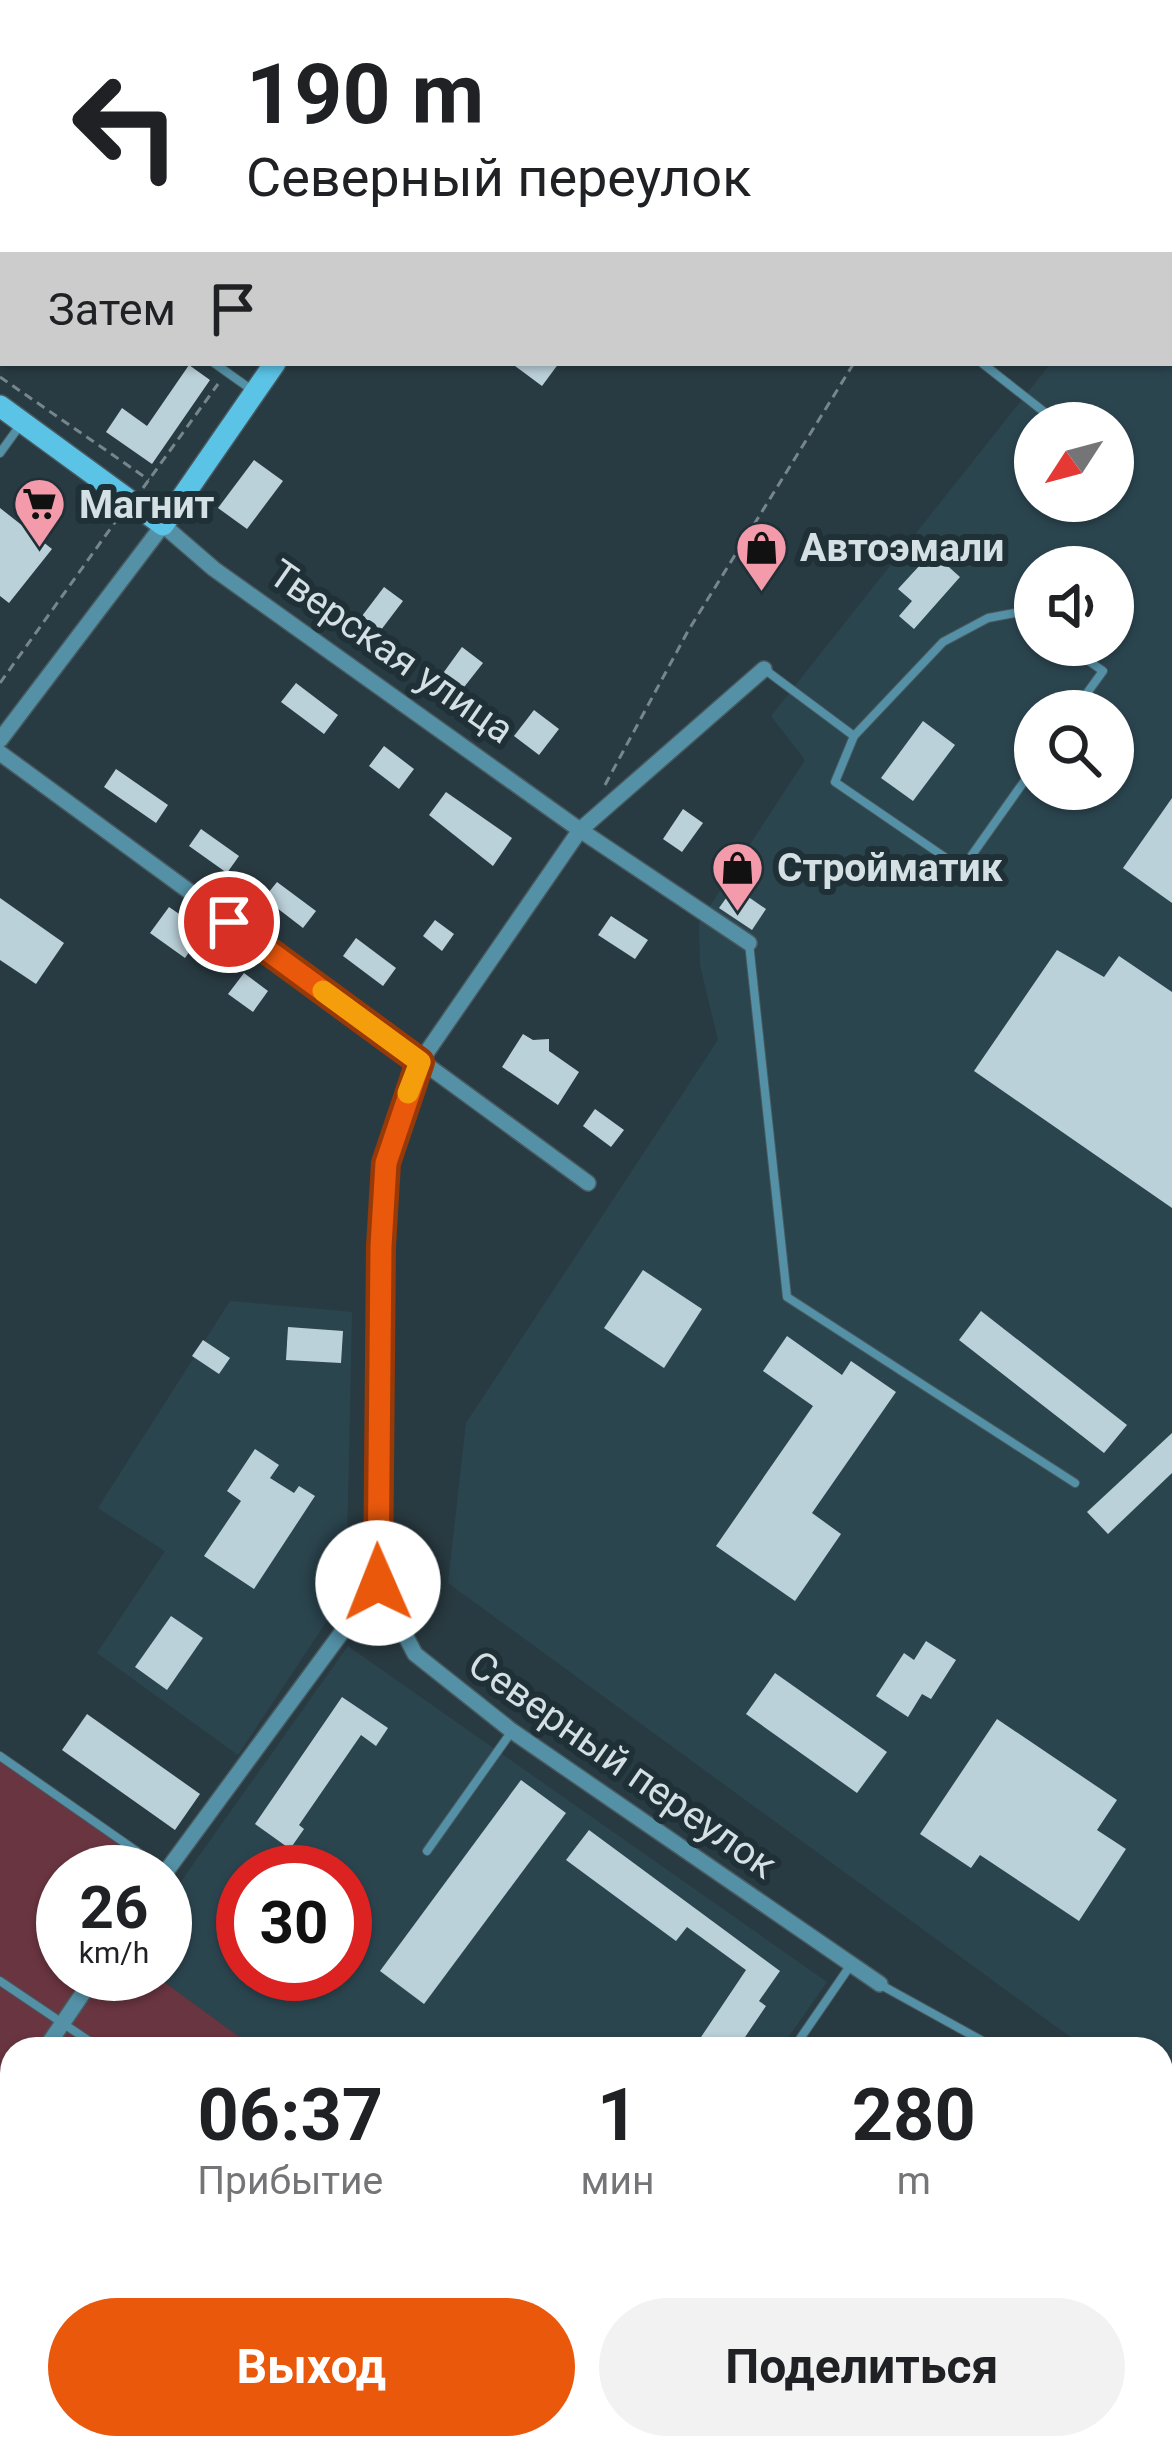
<!DOCTYPE html>
<html lang="ru">
<meta charset="utf-8">
<style>
:root{--surface:#fff;--page:#f2f2f2;--text:#202124;--muted:#757577;--accent:#ea580c}
body{margin:0;font-family:Roboto,sans-serif;background:var(--page);color:var(--text);height:100vh;display:flex;flex-direction:column;font-size:45px;white-space:nowrap}
*{box-sizing:border-box;margin:0}
p{font-size:39px;color:var(--muted)}
.icon{flex:none;width:66px;height:66px;fill:none;stroke:currentColor;stroke-width:2;stroke-linecap:round;stroke-linejoin:round}
.map{position:relative;flex:1;overflow:hidden}
.details{position:absolute;left:0px;top:2037px;width:1173px;height:423px;display:flex;flex-direction:column;background:var(--surface);border-radius:36px 36px 0 0;box-shadow:0 3px 9px #0004}
.details>*{flex:none}
.banner{position:absolute;left:0px;top:0px;width:1173px;height:366px;box-shadow:0 3px 9px #0004;background:#fff;color:var(--text);overflow:hidden}
.needle{width:78px;rotate:234deg}
.fabs{position:absolute;left:1014px;top:402px;display:grid;gap:24px}
.fabs a{display:grid;place-items:center;width:120px;height:120px;border-radius:50%;background:var(--surface);box-shadow:0 3px 9px #0004;font-size:60px}
.speed{position:absolute;left:36px;top:1845px;display:flex;gap:24px;font-size:60px;font-weight:700;text-align:center}
.speed>*{display:grid;place-content:center;width:156px;height:156px;border-radius:50%;background:var(--surface);box-shadow:0 3px 9px #0004;line-height:1}
.speed small{font-size:30px;font-weight:400}
.speed .limit{border:18px solid #d22;background:#fff;color:#111}
.pin{position:absolute;display:grid;place-items:center;width:102px;height:102px;color:#fff;margin:-51px;border:6px solid #fff;border-radius:50%;box-shadow:0 3px 12px #0007}
.me{position:absolute;width:132px;margin:-66px;rotate:359deg;stroke-linejoin:round;filter:drop-shadow(0 0 9px #0008)}
.turn{display:flex;align-items:center;gap:42px;height:252px;padding:0 48px;font-size:54px}
.turn .icon{width:156px;height:156px;stroke-width:2.5}
.turn b{display:block;font-size:84px;line-height:102px}
.then{display:flex;align-items:center;height:114px;padding:0 48px;background:#0003;gap:24px;font-size:45px}
.eta{display:flex;justify-content:space-evenly;align-items:center;height:204px;text-align:center}
.eta b{font-size:72px;font-weight:700;line-height:84px}
.action{display:flex;gap:24px;margin-top:auto;padding:24px 48px}
.action a{flex:1;height:138px;border-radius:72px;background:var(--accent);color:#fff;font-size:48px;font-weight:700;line-height:138px;text-align:center}
.action a+a{background:var(--page);color:var(--text)}
.map>svg:first-child{display:block}
.built{fill:#2b454f;fill-rule:evenodd}
.green{fill:#693540}
.building{fill:#bbd1d9}
.lines{fill:none;stroke-linecap:round;stroke-linejoin:round}
.lane-casing{stroke:#48595f;stroke-width:10}
.street-casing{stroke:#48595f;stroke-width:18}
.secondary-casing{stroke:#48595f;stroke-width:24}
.path{stroke:#77868b;stroke-width:3;stroke-dasharray:9 6;stroke-linecap:butt}
.lane{stroke:#5491a7;stroke-width:8}
.street{stroke:#5491a7;stroke-width:15}
.secondary{stroke:#5ac3e6;stroke-width:21}
.route-casing{stroke:#983908;stroke-width:30}
.route{stroke:#ea580c;stroke-width:21}
.slow{stroke:#f59e0b;stroke-width:21}
.labels{text-anchor:middle;stroke-width:12;stroke-linejoin:round;paint-order:stroke}
.poi-label{font-size:39px;font-weight:bold;fill:#d5e0e4;stroke:#1f3137;text-anchor:start}
.street-label{font-size:39px;fill:#d5e0e4;stroke:#1f3137}
</style>
<div class="map">
<svg width="1172" height="2458" viewBox="0 0 1172 2458">
<rect width="100%" height="100%" fill="#293b42"/>
<g class="built">
<path d="M1172 210V2111L1161 2103V2049H1087L448 1583 466 1423 718 1040 700 965 699 923 805 760 771 716 1051 363H1170ZM1035 423H1113V501H1035ZM1035 567H1113V645H1035ZM1035 711H1113V789H1035Z"/>
<polygon points="230,1301 352,1312 346,1592 238,1755 97,1653 165,1551 98,1508"/>
<path d="M348 1646 827 1982 780 2049H256L153 1974H165V1904ZM243 1872H345V1974H243Z"/>
</g>
<polygon class="green" points="0,1752 157,1861 150,1872 63,1872 63,1974 153,1974 256,2049 12,2049 12,2448 1095,2448 1101,2458 0,2458"/>
<g class="building">
<polygon points="511,363 559,363 542,386"/>
<polygon points="189,365 210,380 152,464 106,432 122,408 147,426"/>
<polygon points="254,460 283,481 247,529 218,508"/>
<polygon points="0,508 52,549 9,603 0,596"/>
<polygon points="932,552 960,577 914,629 899,616 912,601 898,589"/>
<polygon points="384,587 403,601 381,630 362,616"/>
<polygon points="462,647 483,663 461,691 441,676"/>
<polygon points="296,683 338,715 324,734 281,702"/>
<polygon points="534,710 559,729 539,755 514,736"/>
<polygon points="923,721 955,745 913,801 881,778"/>
<polygon points="384,746 414,769 399,789 369,766"/>
<polygon points="116,769 168,805 156,823 104,787"/>
<polygon points="446,792 512,838 493,866 429,815"/>
<polygon points="1172,798 1172,903 1123,868"/>
<polygon points="683,809 703,823 682,852 663,839"/>
<polygon points="201,829 239,856 227,873 189,846"/>
<polygon points="277,882 316,911 303,928 264,898"/>
<polygon points="734,887 766,909 752,930 719,908"/>
<polygon points="0,898 64,943 36,984 0,960"/>
<polygon points="169,907 204,931 185,958 150,933"/>
<polygon points="611,916 648,940 635,959 598,935"/>
<polygon points="435,920 454,934 442,951 423,936"/>
<polygon points="356,938 396,968 383,986 343,956"/>
<polygon points="1057,950 1104,977 1119,956 1172,992 1172,1208 974,1071"/>
<polygon points="244,973 268,991 253,1012 228,994"/>
<polygon points="523,1034 533,1040 549,1039 549,1051 579,1072 558,1105 502,1067"/>
<polygon points="595,1109 624,1130 611,1147 583,1126"/>
<polygon points="643,1270 702,1309 664,1368 604,1328"/>
<polygon points="981,1311 1127,1425 1104,1453 959,1340"/>
<polygon points="288,1327 343,1331 341,1363 286,1360"/>
<polygon points="787,1336 842,1375 851,1361 896,1392 812,1513 841,1534 795,1601 716,1546 813,1406 763,1371"/>
<polygon points="203,1340 230,1358 219,1374 192,1356"/>
<polygon points="1172,1433 1172,1473 1108,1534 1087,1512"/>
<polygon points="255,1449 279,1465 270,1478 294,1493 299,1486 315,1496 254,1589 204,1556 241,1501 227,1491"/>
<polygon points="171,1616 203,1638 167,1690 135,1667"/>
<polygon points="926,1641 956,1660 931,1699 922,1694 908,1717 876,1696 904,1653 914,1660"/>
<polygon points="775,1673 887,1752 857,1793 746,1714"/>
<polygon points="342,1697 388,1728 376,1746 361,1735 299,1825 304,1829 290,1849 255,1824"/>
<polygon points="87,1714 200,1794 175,1830 62,1750"/>
<polygon points="997,1719 1117,1800 1097,1830 1126,1849 1079,1921 980,1855 971,1868 920,1834"/>
<polygon points="521,1780 566,1813 424,2004 380,1971"/>
<polygon points="589,1830 780,1971 759,2001 766,2006 737,2049 693,2049 746,1970 687,1927 676,1941 566,1860"/>
</g>
<g class="lines">
<defs>
<g id="lane">
<polyline points="260,3 262,0"/>
<polyline points="0,44 3,46"/>
<polyline points="0,151 3,147"/>
<polyline points="0,266 3,268"/>
<polyline points="214,363 252,390"/>
<polyline points="982,363 1043,411"/>
<polyline points="0,453 21,424"/>
<polyline points="1035,622 1020,612 988,618 943,642 854,736 835,782 962,869 1035,766"/>
<polyline points="1066,645 1103,671 1074,711"/>
<polyline points="764,669 854,736"/>
<polyline points="749,943 787,1297 1075,1483"/>
<polyline points="0,1756 165,1871"/>
<polyline points="427,1851 512,1731"/>
<polyline points="0,1981 101,2049"/>
<polyline points="881,1985 997,2049"/>
<polyline points="793,2049 850,1966"/>
<polyline points="1161,2140 1172,2146"/>
<polyline points="0,2215 12,2223"/>
<polyline points="0,2439 12,2447"/>
<polyline points="13,2448 28,2458"/>
<polyline points="341,2448 356,2458"/>
<polyline points="680,2448 694,2458"/>
<polyline points="1014,2448 1030,2458"/>
<polyline points="1118,2458 1118,2457"/>
</g>
<g id="street">
<polyline points="446,0 451,3"/>
<polyline points="764,669 580,830 420,1062 387,1163 381,1245 378,1583 415,1654 512,1731 880,1984"/>
<polyline points="0,740 163,525 214,569 580,830 749,943"/>
<polyline points="0,753 588,1183"/>
<polyline points="165,1873 378,1583"/>
<polyline points="45,2049 96,1974"/>
<polyline points="0,2114 12,2096"/>
</g>
<g id="secondary">
<polyline points="522,3 524,0"/>
<polyline points="0,406 163,525 275,363"/>
</g>
</defs>
<use href="#lane" class="lane-casing"/>
<use href="#street" class="street-casing"/>
<use href="#secondary" class="secondary-casing"/>
<g class="path">
<polyline points="1082,0 1086,3"/>
<polyline points="481,3 483,0"/>
<polyline points="845,3 846,0"/>
<polyline points="1008,3 1010,0"/>
<polyline points="1170,59 1172,60"/>
<polyline points="0,377 149,480"/>
<polyline points="143,488 218,384"/>
<polyline points="0,683 118,518"/>
<polyline points="605,785 688,631 854,363"/>
</g>
<use href="#lane" class="lane"/>
<use href="#street" class="street"/>
<use href="#secondary" class="secondary"/>
</g>
<g class="lines">
<defs>
<polyline id="route" points="229,922 420,1062 386,1163 381,1246 378,1583"/>
</defs>
<use href="#route" class="route-casing"/>
<use href="#route" class="route"/>
<polyline class="slow" points="323,991 420,1062 408,1093"/>
</g>
<defs>
<symbol id="supermarket-pin" viewBox="-11 -11 22 30"><path d="M0 17L-7.5 6A9.5 9.5 0 1 1 7.5 6Z" fill="#f39aab" stroke="#1f3137"/><path d="M-6-5.5h2.5l.6 2H6L4.5 2H-2.5L-4.4-4H-6ZM-1.5 3.2a1.3 1.3 0 1 0 .1 0ZM3 3.2a1.3 1.3 0 1 0 .1 0Z" fill="#111"/></symbol>
<symbol id="shop-pin" viewBox="-11 -11 22 30"><path d="M0 17L-7.5 6A9.5 9.5 0 1 1 7.5 6Z" fill="#f39aab" stroke="#1f3137"/><path d="M-5-2.5h2.3a2.7 3.5 0 0 1 5.4 0H5L5.5 6h-11ZM-1.5-2.5h3a1.5 2.3 0 0 0-3 0Z" fill="#111"/></symbol>
</defs>
<g fill-rule="evenodd">
<use href="#supermarket-pin" x="10" y="474" width="59" height="81"/>
<use href="#shop-pin" x="732" y="518" width="59" height="81"/>
<use href="#shop-pin" x="708" y="838" width="59" height="81"/>
</g>
<g class="labels">
<g class="poi-label">
<text x="79" y="518">Магнит</text>
<text x="800" y="561">Автоэмали</text>
<text x="777" y="881">Стройматик</text>
</g>
<g class="street-label">
<text transform="translate(392 651) rotate(35)" y="14">Тверская улица</text>
<text transform="translate(623 1764) rotate(35)" y="14">Северный переулок</text>
</g>
</g>
</svg>
<div class="fabs">
<a><svg class="needle" viewBox="-14 -14 28 28"><path d="M0-13l5 13h-10z" fill="#e53935"/><path d="M0 13l5-13h-10z" fill="#757577"/></svg></a>
<a><svg class="icon" aria-label="sound" viewBox="0 0 24 24"><path d="M4 9h4l5-4v14l-5-4H4zM17 9q2 3 0 6"/></svg></a>
<a><svg class="icon" aria-label="search" viewBox="0 0 24 24"><circle cx="10" cy="10" r="6"/><path d="M15 15l6 6"/></svg></a>
</div>
<div class="speed"><div>26<small>km/h</small></div><div class="limit">30</div></div>
<div class="pin" style="left:229px;top:922px;background:#d93025"><svg class="icon" aria-label="arrive" viewBox="0 0 24 24"><path d="M6 21V4h12l-3 4 3 4H6"/></svg></div>
<svg class="me" style="left:378px;top:1583px" viewBox="-20 -20 40 40"><circle r="19" fill="#fff"/><path d="M0-13L10 11 0 6-10 11z" fill="#ea580c"/></svg>
<div class="banner">
<div class="turn"><svg class="icon" aria-label="left" viewBox="0 0 24 24"><path d="M17 20v-9H6M10 6l-5 5 5 5"/></svg><div><b>190 m</b>Северный переулок</div></div>
<div class="then">Затем<svg class="icon" aria-label="arrive" viewBox="0 0 24 24"><path d="M6 21V4h12l-3 4 3 4H6"/></svg></div>
</div>
<section class="details">
<div class="eta">
<div><b>06:37</b><p>Прибытие</p></div>
<div><b>1</b><p>мин</p></div>
<div><b>280</b><p>m</p></div>
</div>
<div class="action"><a>Выход</a><a>Поделиться</a></div>
</section>
</div>
